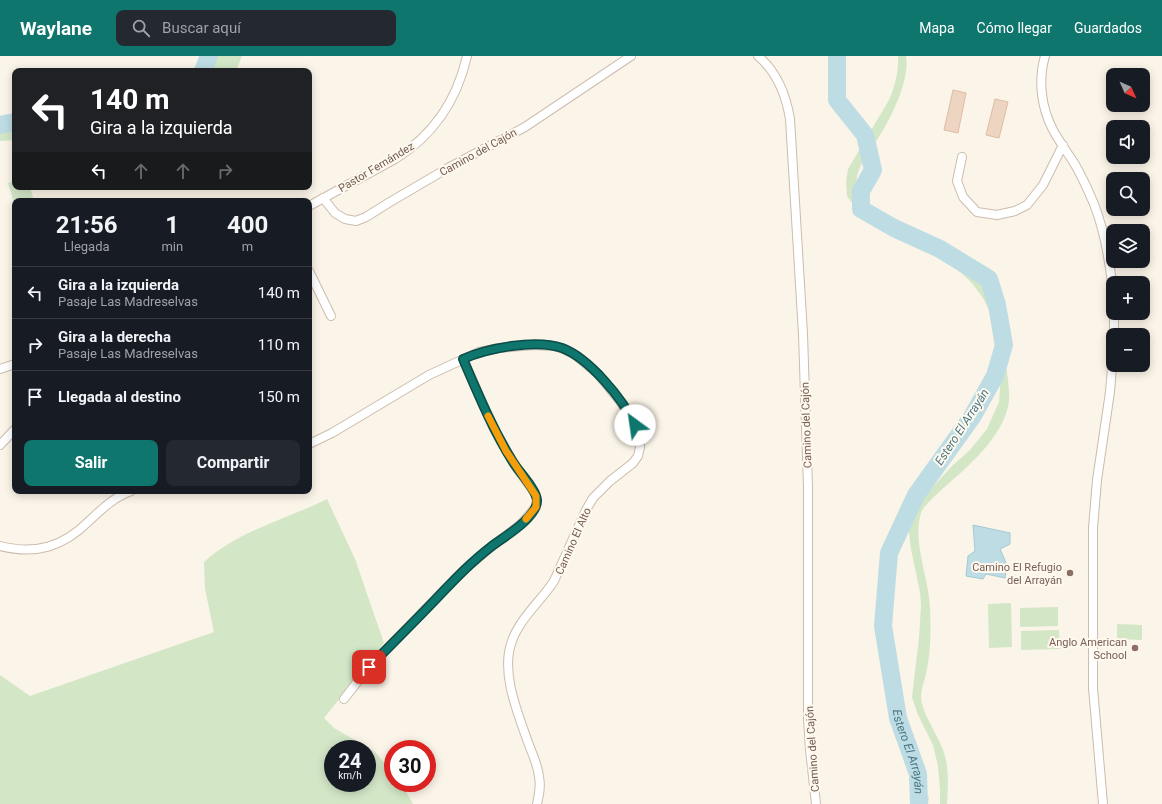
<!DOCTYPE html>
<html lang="es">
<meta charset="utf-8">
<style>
:root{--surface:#171b24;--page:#242831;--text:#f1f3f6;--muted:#9ea1a6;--line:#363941;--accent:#0f766e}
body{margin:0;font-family:Roboto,sans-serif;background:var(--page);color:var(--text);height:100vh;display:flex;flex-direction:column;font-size:15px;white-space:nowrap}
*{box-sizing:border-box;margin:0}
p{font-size:13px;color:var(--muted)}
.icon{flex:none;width:22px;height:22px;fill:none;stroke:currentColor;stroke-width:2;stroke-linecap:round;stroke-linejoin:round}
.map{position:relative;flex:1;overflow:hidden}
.sheet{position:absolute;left:12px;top:142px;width:300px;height:296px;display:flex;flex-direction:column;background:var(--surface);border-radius:8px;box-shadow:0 2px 10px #0003}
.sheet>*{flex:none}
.guide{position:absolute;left:12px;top:12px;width:300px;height:122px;border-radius:8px;box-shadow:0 2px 10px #0003;background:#202124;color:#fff;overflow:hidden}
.needle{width:26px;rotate:135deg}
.fabs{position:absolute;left:1106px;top:12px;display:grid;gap:8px}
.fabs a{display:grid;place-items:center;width:44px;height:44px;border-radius:8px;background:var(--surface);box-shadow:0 2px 10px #0003;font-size:20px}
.speed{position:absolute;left:324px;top:684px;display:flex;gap:8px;font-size:20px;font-weight:700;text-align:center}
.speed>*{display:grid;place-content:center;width:52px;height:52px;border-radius:50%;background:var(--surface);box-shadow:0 2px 10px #0003;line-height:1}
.speed small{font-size:10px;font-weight:400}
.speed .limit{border:6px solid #d22;background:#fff;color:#111}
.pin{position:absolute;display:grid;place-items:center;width:34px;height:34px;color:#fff;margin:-17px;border-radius:8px;box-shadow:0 2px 6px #0006}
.me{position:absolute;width:44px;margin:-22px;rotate:329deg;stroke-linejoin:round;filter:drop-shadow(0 0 3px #0008)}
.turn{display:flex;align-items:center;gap:14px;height:84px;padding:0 12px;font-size:18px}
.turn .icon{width:52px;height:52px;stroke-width:2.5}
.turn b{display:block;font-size:28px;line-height:34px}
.lanes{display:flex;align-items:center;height:38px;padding:0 12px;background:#0003;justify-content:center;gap:20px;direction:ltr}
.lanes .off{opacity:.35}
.eta{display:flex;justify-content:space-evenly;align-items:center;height:68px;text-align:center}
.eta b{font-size:24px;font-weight:700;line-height:28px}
.primary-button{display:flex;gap:8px;margin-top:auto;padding:8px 12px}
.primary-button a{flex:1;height:46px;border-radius:8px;background:var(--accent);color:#fff;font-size:16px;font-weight:700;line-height:46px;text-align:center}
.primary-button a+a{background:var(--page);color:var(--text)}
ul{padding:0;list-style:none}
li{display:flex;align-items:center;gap:12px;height:52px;padding:0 12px;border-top:1px solid var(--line)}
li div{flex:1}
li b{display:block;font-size:15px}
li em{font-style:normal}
header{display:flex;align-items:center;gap:24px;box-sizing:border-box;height:56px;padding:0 20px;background:var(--accent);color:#fff}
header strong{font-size:19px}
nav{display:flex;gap:22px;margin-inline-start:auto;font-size:14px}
.search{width:280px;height:36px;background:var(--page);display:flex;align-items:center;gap:10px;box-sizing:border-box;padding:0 14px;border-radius:8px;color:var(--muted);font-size:15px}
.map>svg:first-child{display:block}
.green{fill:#d3e7c7;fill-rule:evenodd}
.water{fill:#bddce3;stroke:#a4cad4}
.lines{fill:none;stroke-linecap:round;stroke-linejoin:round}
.river{stroke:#bddce3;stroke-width:18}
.building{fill:#eed5c1;stroke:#dfbca3}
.minor-casing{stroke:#ccbcae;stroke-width:10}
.minor{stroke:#fff;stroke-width:8}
.route-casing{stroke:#0a4d48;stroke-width:10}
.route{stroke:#0f766e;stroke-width:7}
.slow{stroke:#f59e0b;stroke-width:7}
.education-dot{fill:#8d6e63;stroke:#fef8ee;stroke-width:1.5}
.labels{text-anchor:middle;stroke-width:4;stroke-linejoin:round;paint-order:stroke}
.street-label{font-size:11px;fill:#725c4e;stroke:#fef8ee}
.education-label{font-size:11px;fill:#785e54;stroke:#fef8ee;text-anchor:end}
.water-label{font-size:12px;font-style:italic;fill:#497884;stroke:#fef8ee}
</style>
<header>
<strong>Waylane</strong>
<div class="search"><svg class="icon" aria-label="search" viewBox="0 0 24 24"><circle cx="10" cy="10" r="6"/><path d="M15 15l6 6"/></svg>Buscar aquí</div>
<nav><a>Mapa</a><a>Cómo llegar</a><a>Guardados</a></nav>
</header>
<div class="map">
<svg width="1162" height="748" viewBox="0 0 1162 748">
<rect width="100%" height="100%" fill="#fbf4e8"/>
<g class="green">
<polygon points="207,0 242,0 236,15 196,15"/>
<path d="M898 0H906C910 21 894 56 883 74 872 94 852 112 857 137 859 145 868 156 875 161 883 167 895 168 904 172 921 178 935 189 949 200 966 212 985 225 995 245 1001 258 1001 275 1003 288 1005 304 1010 330 1009 345 1006 370 985 394 967 411 959 419 923 448 921 457 912 486 929 522 930 552 931 574 931 596 926 618 924 627 919 638 922 648 927 666 940 682 945 700 949 715 948 732 947 748H940V734L938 710 933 689 918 659 912 641 919 582 921 550 920 536 911 493 908 468V460L918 447 952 410 970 394 987 373 999 346 1000 332 999 316 989 254 983 242 971 226 959 215 927 192 885 175 862 161 847 140 846 126 848 113 889 44C895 31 899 14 898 0Z"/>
<polygon points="15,60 15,84 0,85 0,62"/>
<polygon points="15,125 15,131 30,131 34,145 15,145 15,150 8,127"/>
<path d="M327 443 355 503 384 587 324 662 334 672 374 695 393 717V727H400L407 737 413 748H0V619L30 640 214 576 205 533 204 506C238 475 287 463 327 443ZM333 693H367V727H333Z"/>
<polygon points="1011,547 1012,591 989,592 988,548"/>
<polygon points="1058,551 1058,570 1020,571 1020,552"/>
<polygon points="1117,568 1142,569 1142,584 1117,583"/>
<polygon points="1059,574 1060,593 1021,594 1021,575"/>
<polygon points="915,740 929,741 928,748 914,748"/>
</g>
<polygon class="water" points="973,469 1010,477 1010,488 1000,493 1007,509 1005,522 986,518 983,523 966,520 968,500 975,495"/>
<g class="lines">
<g class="river">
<path id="s1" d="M837 0V44L865 79 873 114 861 135V153L894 172 940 193 989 223 997 249 1004 289 995 320 972 361 916 439 889 497 883 570 898 662 918 718 919 748"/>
<polyline points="203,15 209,0"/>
<polyline points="0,69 15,66"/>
</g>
</g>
<g class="building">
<polygon points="953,34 966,37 958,77 944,74"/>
<polygon points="995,43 1008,46 999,82 986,79"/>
</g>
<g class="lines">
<defs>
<g id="minor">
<path d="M758 0C777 16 786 39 790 63L803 278 808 432V662L810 694 816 748"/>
<path d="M1045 0C1038 24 1041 51 1053 74 1059 85 1067 96 1074 107 1082 120 1088 134 1094 148 1105 176 1110 206 1113 237"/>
<polyline points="962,101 957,125 963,141 977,156 997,159 1015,155 1027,149 1043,129 1063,89"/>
<polyline points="323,142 335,157 345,163 356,165 366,161 390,146 448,112 525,71 631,0"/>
<path d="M309 150 395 103C434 79 457 44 467 0"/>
<polyline points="309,215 331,260"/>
<polyline points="1114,279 1114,257"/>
<polyline points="0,313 15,308"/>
<path d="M309 388 332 377 429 319 479 296 499 292 533 289 553 290 561 292 574 298 598 318 620 345 635 369 638 377 640 391 638 400 633 407 610 425 593 442 586 454 554 525C541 545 520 562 512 585 500 616 518 658 529 689 533 699 538 710 539 721 541 730 539 739 537 748"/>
<polyline points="0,389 15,373"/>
<path d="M0 490C36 499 63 491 89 465 102 453 114 441 131 435"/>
<polyline points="344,643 369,611 465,513 491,491 520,469 536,451 537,444 535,437 516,411 494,373 463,303"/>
<polyline points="1103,748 1093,632 1093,472 1097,424 1110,336 1113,299"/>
</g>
</defs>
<use href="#minor" class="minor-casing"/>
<use href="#minor" class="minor"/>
</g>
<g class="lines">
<defs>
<path id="route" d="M369 611C391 589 413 567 435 544 453 525 471 506 492 490 504 481 538 461 537 444 536 433 519 416 513 406 493 374 478 338 463 303 488 292 535 283 562 292 589 302 623 343 635 369"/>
</defs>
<use href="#route" class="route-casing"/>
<use href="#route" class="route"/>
<polyline class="slow" points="488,360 506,395 536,440 536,451 526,463"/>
</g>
<g class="education-dot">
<circle cx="1070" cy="517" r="4"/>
<circle cx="1135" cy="592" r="4"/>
</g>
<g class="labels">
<g class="street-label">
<text transform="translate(478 96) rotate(-29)" y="4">Camino del Cajón</text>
<text transform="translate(376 111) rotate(-31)" y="4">Pastor Fernández</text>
<text transform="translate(806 369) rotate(-92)" y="4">Camino del Cajón</text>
<text transform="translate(573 485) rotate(-66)" y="4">Camino El Alto</text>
<text transform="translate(812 693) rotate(-94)" y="4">Camino del Cajón</text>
</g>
<g class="education-label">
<text x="1062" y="515">Camino El Refugio<tspan x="1062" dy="13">del Arrayán</tspan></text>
<text x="1127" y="590">Anglo American<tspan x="1127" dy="13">School</tspan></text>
</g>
<g class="water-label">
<text transform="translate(962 371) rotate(-57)" y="4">Estero El Arrayán</text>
<text dy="4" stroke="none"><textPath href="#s1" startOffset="822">Estero El Arrayán</textPath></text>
</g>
</g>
</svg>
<div class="fabs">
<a><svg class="needle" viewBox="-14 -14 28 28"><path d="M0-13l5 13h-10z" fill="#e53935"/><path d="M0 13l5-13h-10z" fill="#9ea1a6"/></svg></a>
<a><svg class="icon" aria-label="sound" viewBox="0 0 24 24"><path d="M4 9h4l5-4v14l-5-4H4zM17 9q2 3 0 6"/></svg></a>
<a><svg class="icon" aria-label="search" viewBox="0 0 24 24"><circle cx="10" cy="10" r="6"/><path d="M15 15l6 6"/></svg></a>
<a><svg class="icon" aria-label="layers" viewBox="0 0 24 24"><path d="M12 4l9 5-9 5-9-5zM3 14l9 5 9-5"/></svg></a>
<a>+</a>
<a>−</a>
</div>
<div class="speed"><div>24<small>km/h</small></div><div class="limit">30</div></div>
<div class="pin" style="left:369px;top:611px;background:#d93025"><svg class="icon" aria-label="arrive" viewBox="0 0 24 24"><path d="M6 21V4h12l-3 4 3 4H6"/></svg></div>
<svg class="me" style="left:635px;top:369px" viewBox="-20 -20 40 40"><circle r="19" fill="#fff"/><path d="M0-13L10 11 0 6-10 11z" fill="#0f766e"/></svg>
<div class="guide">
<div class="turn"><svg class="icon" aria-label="left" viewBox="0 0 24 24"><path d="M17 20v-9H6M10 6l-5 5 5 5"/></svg><div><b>140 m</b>Gira a la izquierda</div></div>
<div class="lanes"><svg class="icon" aria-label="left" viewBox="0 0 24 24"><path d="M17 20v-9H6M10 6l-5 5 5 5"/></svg><svg class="icon off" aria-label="ahead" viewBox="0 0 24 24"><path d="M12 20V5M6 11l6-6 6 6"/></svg><svg class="icon off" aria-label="ahead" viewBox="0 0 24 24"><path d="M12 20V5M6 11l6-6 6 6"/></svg><svg class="icon off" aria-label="right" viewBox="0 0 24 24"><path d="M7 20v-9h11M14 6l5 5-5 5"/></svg></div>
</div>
<section class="sheet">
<div class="eta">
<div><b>21:56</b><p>Llegada</p></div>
<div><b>1</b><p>min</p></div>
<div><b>400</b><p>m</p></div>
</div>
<ul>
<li><svg class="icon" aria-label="left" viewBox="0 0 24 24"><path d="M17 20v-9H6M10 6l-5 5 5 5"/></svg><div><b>Gira a la izquierda</b><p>Pasaje Las Madreselvas</p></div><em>140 m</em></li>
<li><svg class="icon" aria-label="right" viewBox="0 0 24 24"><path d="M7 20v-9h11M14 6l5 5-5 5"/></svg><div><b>Gira a la derecha</b><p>Pasaje Las Madreselvas</p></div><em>110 m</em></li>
<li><svg class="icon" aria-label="arrive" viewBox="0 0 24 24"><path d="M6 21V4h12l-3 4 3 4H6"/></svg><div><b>Llegada al destino</b></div><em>150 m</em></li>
</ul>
<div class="primary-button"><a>Salir</a><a>Compartir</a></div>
</section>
</div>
